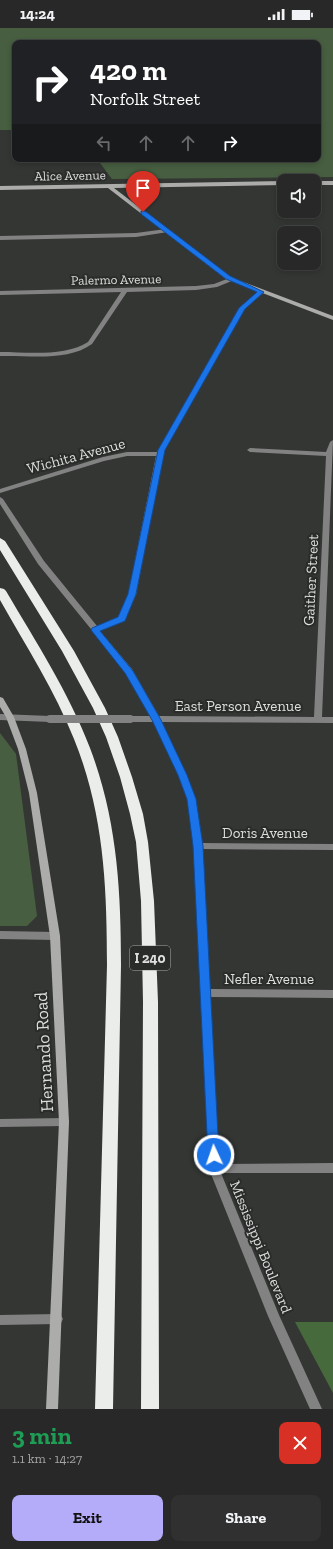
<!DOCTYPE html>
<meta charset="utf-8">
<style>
:root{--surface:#272827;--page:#2f302f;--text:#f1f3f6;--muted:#a4a6a7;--line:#434444;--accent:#b5acf9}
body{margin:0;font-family:"Zilla Slab",serif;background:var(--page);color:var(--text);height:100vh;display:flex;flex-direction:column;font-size:15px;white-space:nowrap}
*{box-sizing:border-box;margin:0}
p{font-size:13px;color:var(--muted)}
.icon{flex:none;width:22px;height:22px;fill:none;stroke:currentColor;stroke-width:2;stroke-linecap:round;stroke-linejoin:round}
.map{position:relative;height:1381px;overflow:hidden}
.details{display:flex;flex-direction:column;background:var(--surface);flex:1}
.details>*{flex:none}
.guide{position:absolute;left:12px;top:12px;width:309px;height:122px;border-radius:8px;box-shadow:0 2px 6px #0003,0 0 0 1px var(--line);background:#202124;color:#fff;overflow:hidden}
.controls{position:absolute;left:277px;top:146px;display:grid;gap:8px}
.controls a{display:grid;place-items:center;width:44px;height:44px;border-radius:8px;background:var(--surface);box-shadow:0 2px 6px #0003,0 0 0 1px var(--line);font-size:20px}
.pin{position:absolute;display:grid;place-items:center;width:34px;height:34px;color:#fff;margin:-41px -17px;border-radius:50% 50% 50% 0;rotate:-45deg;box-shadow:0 0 4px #0007}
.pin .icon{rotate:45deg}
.me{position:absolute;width:44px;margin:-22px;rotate:357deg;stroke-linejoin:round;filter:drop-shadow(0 0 3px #0008)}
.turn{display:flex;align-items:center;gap:14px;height:84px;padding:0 12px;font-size:18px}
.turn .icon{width:52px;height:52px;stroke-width:2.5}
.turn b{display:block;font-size:28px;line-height:34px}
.lanes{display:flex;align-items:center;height:38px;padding:0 12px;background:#0003;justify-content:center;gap:20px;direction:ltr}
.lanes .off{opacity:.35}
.round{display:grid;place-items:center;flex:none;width:42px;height:42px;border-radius:8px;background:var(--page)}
.headline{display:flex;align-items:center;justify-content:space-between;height:68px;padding:0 12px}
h1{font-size:24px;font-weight:700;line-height:30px;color:#1e9e55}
.cta{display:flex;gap:8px;margin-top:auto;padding:8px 12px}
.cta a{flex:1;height:46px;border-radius:8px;background:var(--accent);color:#111;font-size:16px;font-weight:700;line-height:46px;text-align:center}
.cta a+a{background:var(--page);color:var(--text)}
.status{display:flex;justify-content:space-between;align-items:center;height:28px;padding:0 20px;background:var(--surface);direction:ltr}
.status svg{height:11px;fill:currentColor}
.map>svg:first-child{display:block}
.green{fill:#475e40}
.forest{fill:#476a3d}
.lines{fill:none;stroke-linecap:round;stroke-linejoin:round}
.street{fill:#818281;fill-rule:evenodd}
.secondary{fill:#acadab;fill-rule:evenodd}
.highway{fill:#eaede9;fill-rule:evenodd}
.street-bridge{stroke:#818281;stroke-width:8}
.route{fill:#1a73e8;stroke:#114b97}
.labels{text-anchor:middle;stroke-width:4;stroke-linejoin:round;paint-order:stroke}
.far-street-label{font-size:13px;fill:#dddedd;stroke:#2a2c2a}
.shield{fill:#2a2c2a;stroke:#a7a9a7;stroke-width:1}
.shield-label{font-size:14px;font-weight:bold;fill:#dddedd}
.street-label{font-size:15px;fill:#dddedd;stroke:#2a2c2a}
.near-street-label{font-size:18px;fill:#dddedd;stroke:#2a2c2a}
</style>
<div class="status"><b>14:24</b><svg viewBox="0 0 49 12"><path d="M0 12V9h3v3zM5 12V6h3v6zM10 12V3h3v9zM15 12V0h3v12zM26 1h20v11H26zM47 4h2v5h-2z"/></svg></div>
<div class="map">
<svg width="333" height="1381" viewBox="0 0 333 1381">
<rect width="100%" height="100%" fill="#343634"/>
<g class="green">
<polygon points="0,0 333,0 333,149 112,151 97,131 318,131 318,15 15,15 15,102 0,102"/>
<polygon points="0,705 16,726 37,888 27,898 0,898"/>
</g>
<polygon class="forest" points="295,1294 333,1294 333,1365"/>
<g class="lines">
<g class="street">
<polygon points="166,201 169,203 168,204 136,209 0,212 0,208 136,205"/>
<path d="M232 249 235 251 234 252 217 259 196 262 127 264 92 316C67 334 29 327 0 328V324C27 324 65 329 88 314L121 264 0 267V263L196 258 214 256Z"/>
<polygon points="261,262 263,263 263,265 244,281 164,422 136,567 124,593 100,603 132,641 159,688 314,689 326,428 250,424 247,422 250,420 326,424 330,414 333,412 322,689 333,689 333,695 162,694 186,747 195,771 202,815 333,816 333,822 202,821 210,961 333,962 333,970 210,969 219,1136 333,1135 333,1145 221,1145 279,1287 322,1381 310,1381 268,1288 209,1141 194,818 187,771 178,747 154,694 130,694 126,691 130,688 151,688 126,644 38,536 0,476 0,469 3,471 44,533 97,598 118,589 128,567 156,428 127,428 104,433 0,465 0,461 103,429 127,424 157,424 239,280"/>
<polygon points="0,686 50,688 54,691 50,694 0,692"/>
<polygon points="0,903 55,904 58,906 60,908 58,910 55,912 0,911"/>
<polygon points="64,1090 68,1091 69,1094 68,1097 64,1098 0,1099 0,1091"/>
<polygon points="57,1286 61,1287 63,1291 61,1295 57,1296 0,1297 0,1287"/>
</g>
<g class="secondary">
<polygon points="284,153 284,157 114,160 230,249 333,288 333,292 226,251 108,160 0,162 0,158"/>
<rect x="314" y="153" width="19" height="4"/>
<polygon points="0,669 3,670 14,689 26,721 37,765 60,908 69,1094 58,1381 46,1381 59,1094 50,908 29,765 18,721 6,689 0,679"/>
</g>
<g class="highway">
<polygon points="0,510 5,513 74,623 105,680 118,709 132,749 143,786 148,814 154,873 158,974 159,1381 141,1381 143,974 141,873 136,814 130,786 120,749 106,709 93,680 62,623 0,522"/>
<path d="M0 560 4 561 6 563C36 614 69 665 90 720 117 791 121 862 121 937L113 1381H95L107 937C107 859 104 785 74 711 55 663 26 618 0 572Z"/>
</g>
<polyline class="street-bridge" points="50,691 130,691"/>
</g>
<polygon class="route" points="141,183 145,183 230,248 264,264 245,281 165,422 136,566 125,593 100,603 133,643 161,692 187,747 196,771 203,818 219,1127 218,1131 214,1132 209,1131 208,1127 193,818 187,771 178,747 152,692 125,645 91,602 92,600 118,589 128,566 158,422 239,280 257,264 226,251 141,186"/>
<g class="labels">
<g class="far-street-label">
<text transform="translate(70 147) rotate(-1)" y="5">Alice Avenue</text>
<text transform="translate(116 251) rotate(-1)" y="5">Palermo Avenue</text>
</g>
<rect class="shield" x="130" y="918" width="40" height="24" rx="3"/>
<g class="shield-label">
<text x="150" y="935">I 240</text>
</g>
<g class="street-label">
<text transform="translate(76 428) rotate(-15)" y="5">Wichita Avenue</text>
<text transform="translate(311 552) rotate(-87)" y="5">Gaither Street</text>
<text x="238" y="683">East Person Avenue</text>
<text x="265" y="810">Doris Avenue</text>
<text x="269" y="956">Nefler Avenue</text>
<text transform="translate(261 1219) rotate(68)" y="5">Mississippi Boulevard</text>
</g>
<g class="near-street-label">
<text transform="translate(44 1024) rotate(-93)" y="6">Hernando Road</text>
</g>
</g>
</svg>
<div class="controls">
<a><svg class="icon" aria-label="sound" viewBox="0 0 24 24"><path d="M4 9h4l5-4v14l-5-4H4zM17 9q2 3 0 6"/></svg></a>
<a><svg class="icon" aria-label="layers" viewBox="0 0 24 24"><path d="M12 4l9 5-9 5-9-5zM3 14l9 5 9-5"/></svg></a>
</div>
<div class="pin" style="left:143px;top:184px;background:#d93025"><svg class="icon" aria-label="arrive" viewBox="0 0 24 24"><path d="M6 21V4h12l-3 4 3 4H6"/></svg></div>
<svg class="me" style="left:214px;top:1127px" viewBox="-20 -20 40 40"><circle r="17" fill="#1a73e8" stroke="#fff" stroke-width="3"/><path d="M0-11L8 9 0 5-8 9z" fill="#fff"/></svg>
<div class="guide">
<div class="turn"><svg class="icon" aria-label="right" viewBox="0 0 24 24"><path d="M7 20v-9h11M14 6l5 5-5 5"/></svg><div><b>420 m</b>Norfolk Street</div></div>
<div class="lanes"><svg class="icon off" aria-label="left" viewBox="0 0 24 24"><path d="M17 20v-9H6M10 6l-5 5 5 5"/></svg><svg class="icon off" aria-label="ahead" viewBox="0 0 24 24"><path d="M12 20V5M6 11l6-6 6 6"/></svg><svg class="icon off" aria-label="ahead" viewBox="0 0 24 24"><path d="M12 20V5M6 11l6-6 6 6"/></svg><svg class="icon" aria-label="right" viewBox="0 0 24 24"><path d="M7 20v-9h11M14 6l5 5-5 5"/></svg></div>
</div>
</div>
<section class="details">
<div class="headline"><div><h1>3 min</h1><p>1.1 km · 14:27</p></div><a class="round" style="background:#d93025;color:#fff"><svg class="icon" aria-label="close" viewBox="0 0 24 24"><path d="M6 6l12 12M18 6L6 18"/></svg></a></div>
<div class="cta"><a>Exit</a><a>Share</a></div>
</section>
